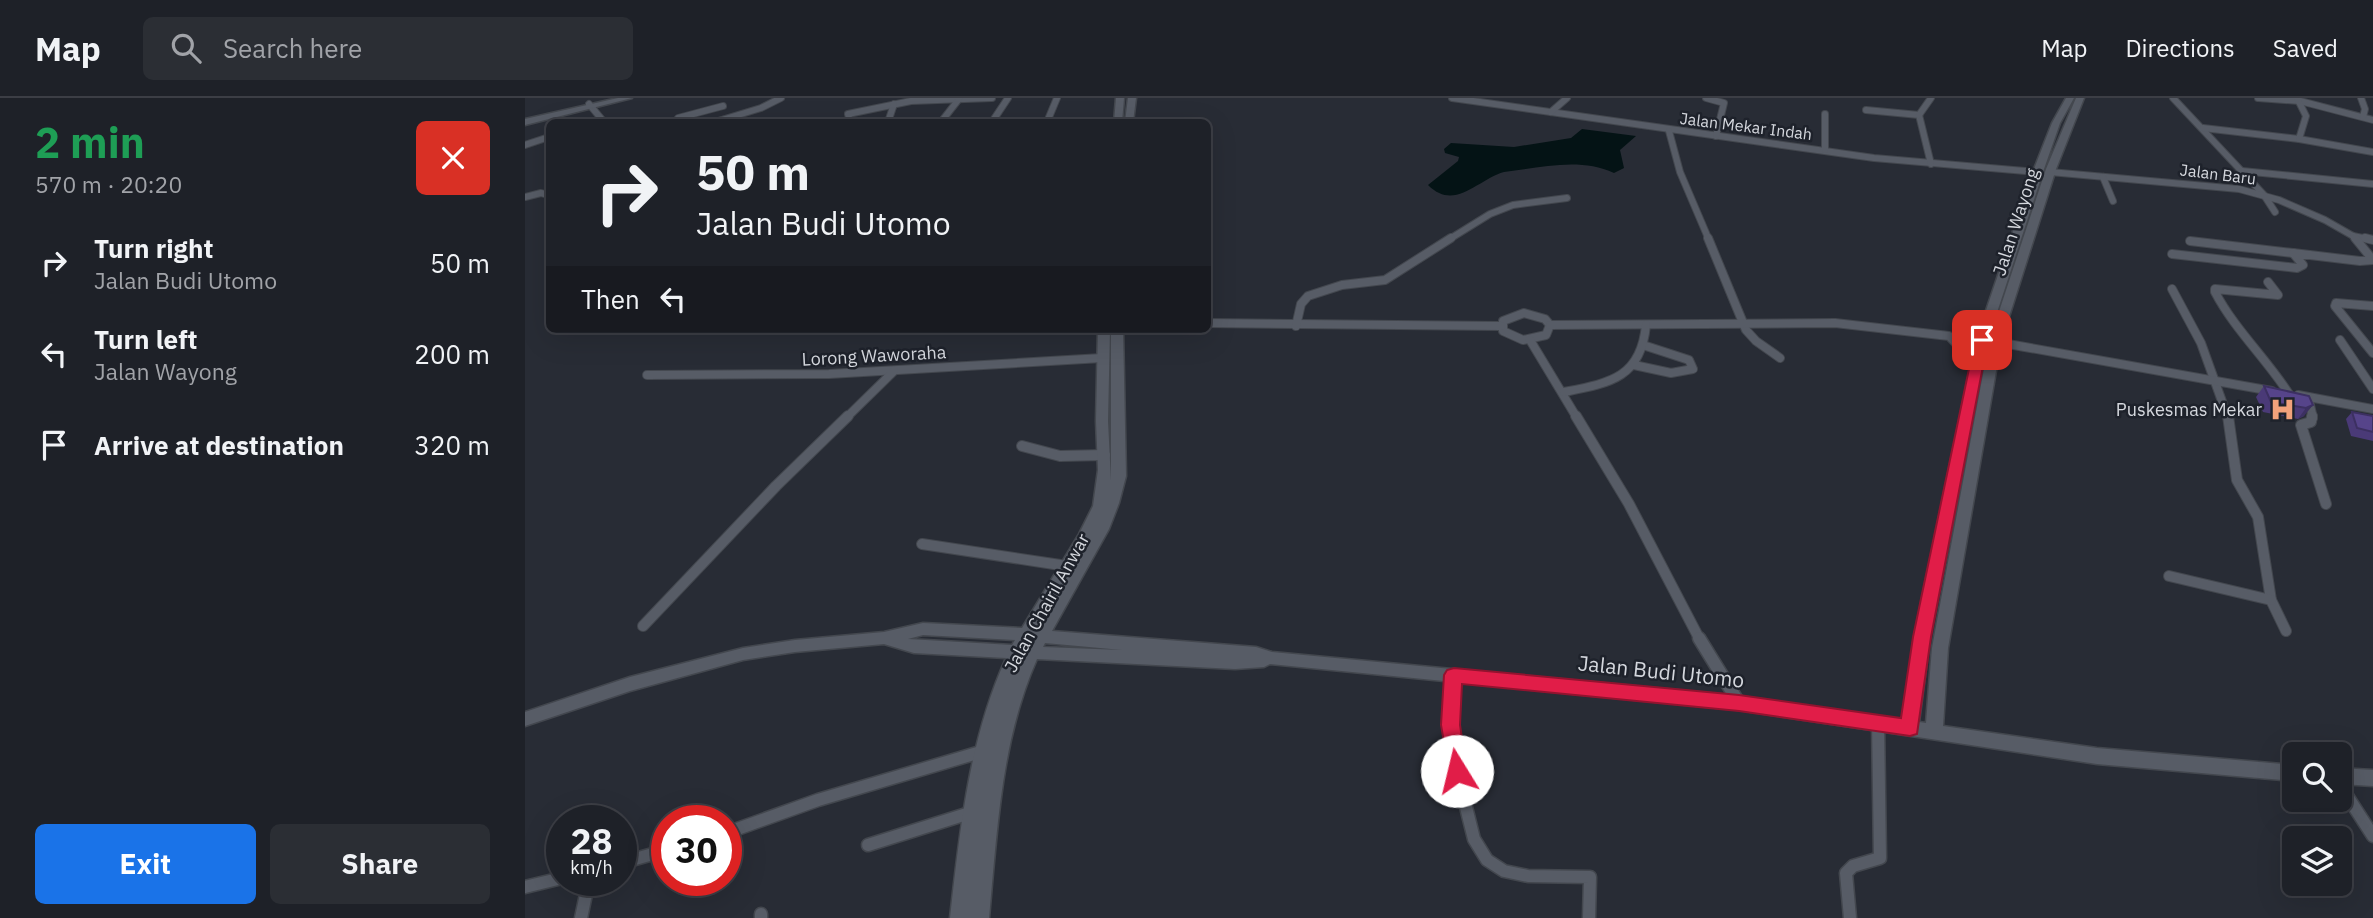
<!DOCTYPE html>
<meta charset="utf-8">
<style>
:root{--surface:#1e2128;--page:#2b2e34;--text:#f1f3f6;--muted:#a1a3a8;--line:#3c3e45;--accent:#1a73e8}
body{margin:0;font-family:"IBM Plex Sans",sans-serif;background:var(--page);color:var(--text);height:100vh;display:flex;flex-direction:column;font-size:26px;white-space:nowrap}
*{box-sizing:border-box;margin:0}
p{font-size:23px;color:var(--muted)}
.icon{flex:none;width:38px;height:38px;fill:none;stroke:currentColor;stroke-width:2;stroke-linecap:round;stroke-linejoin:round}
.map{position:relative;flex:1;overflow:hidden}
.details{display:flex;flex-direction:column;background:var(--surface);width:525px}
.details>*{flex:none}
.guide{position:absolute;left:21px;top:21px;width:665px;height:214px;border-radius:10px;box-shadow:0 7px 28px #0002,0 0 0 2px var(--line);background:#1e2128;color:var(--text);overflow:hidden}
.tools{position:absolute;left:1757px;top:644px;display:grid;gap:14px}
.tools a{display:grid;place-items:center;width:70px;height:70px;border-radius:10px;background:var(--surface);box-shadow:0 7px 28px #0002,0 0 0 2px var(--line);font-size:35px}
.speed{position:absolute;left:21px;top:707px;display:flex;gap:14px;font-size:35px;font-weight:700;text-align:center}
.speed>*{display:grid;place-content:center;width:91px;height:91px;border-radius:50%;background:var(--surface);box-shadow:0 7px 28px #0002,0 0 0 2px var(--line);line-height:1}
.speed small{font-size:18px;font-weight:400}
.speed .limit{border:10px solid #d22;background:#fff;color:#111}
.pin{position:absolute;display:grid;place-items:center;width:60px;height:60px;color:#fff;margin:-30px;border-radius:14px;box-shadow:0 4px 10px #0006}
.me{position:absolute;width:77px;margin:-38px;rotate:351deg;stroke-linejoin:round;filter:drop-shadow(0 0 5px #0008)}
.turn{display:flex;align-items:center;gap:24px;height:147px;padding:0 35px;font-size:32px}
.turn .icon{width:91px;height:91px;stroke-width:2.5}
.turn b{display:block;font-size:49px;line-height:60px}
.then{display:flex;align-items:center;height:66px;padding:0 35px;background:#0003;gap:14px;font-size:26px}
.round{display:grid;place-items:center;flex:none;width:74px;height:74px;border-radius:10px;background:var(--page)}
.headline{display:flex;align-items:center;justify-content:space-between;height:119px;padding:0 35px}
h1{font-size:42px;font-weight:700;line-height:52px;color:#1e9e55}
.cta{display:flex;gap:14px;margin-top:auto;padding:14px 35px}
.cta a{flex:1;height:80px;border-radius:10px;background:var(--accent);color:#fff;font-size:28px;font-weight:700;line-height:80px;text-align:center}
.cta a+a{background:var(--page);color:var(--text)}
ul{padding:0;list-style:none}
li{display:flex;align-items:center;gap:21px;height:91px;padding:0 35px}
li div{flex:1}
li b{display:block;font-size:26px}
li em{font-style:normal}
header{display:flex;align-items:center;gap:42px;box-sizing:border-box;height:98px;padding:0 35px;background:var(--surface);border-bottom:2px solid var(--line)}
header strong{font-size:33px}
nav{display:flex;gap:38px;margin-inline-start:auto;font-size:24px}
.search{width:490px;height:63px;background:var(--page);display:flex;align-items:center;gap:18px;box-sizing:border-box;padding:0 24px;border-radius:10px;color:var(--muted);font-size:26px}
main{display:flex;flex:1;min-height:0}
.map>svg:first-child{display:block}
.water{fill:#041315}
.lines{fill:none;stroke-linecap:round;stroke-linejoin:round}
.street-far3-casing{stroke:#43474e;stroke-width:8}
.street-far2-casing{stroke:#43474e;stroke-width:10}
.street-far1-casing{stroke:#43474e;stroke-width:12}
.street-casing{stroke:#43474e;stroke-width:15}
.secondary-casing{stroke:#43474e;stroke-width:3}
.street-far3{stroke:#575c66;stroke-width:6}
.street-far2{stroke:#575c66;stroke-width:8}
.street-far1{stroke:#575c66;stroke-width:10}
.street{stroke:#575c66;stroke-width:12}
.secondary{fill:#575c66;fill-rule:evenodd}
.wall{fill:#4a3a77}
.shaded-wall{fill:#3c3061}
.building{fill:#56448a;stroke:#3c3061;stroke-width:2}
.route{fill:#e11d48;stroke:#92132f;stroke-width:2}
.labels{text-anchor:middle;stroke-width:5;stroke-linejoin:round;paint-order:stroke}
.far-street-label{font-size:16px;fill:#d4d7dd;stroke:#1e222b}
.street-label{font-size:18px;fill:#d4d7dd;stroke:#1e222b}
.poi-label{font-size:18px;fill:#d4d7dd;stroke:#1e222b;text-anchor:end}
.near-street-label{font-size:21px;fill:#d4d7dd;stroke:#1e222b}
</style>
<header>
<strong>Map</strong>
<div class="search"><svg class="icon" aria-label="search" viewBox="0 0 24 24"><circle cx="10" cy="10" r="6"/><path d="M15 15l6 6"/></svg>Search here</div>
<nav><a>Map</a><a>Directions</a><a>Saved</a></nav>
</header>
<main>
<section class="details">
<div class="headline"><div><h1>2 min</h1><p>570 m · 20:20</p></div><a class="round" style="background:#d93025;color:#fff"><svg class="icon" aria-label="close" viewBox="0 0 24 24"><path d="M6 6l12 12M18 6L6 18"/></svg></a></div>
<ul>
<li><svg class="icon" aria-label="right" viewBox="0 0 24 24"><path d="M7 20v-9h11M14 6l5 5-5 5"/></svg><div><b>Turn right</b><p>Jalan Budi Utomo</p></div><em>50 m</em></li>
<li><svg class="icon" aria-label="left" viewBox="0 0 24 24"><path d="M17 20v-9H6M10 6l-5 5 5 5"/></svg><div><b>Turn left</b><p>Jalan Wayong</p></div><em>200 m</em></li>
<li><svg class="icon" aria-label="arrive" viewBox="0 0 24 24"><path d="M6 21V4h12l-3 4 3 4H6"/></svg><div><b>Arrive at destination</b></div><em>320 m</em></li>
</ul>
<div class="cta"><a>Exit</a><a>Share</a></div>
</section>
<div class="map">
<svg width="1848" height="820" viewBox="0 0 1848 820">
<rect width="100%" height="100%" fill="#282c35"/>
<path class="water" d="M1057 31 1111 38 1095 52 1099 70 1089 75C1054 59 1016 70 979 74 953 81 930 114 903 87L933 63 934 59 920 55 919 51 926 45 989 49 1046 40Z"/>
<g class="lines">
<defs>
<g id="street-far3">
<polyline points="927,0 1349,60 1513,74"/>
<polyline points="1181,0 1199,5 1191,38"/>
<polyline points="1648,0 1739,97 1750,114"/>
<polyline points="1733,0 1775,3 1848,22"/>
<polyline points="1836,0 1840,11 1838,19"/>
<polyline points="64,6 79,24"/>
<polyline points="1341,12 1394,17 1406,66"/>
<polyline points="1026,14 1042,0"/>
<polyline points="1300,16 1300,52"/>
<polyline points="1394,17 1406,0"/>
<polyline points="151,24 153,20 198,8"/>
<polyline points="190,24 236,10 256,0"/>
<polyline points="325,24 323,16 386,3 467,0"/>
<polyline points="363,24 369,6"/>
<polyline points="416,24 434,1"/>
<polyline points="467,24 483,0"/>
<polyline points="522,24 532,0"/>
<polyline points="1678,30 1774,41 1781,18 1772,0"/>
<polyline points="1144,33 1155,74 1184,142"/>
<polyline points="1774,41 1848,54"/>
<polyline points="0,47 24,39"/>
<polyline points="1717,73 1848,86"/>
<polyline points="1525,74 1714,91 1754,102 1800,122 1828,138 1848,142"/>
<polyline points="1578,79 1588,103"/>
<polyline points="0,99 16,95 23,97"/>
<polyline points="1828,138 1832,142"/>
<polyline points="923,142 965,116 988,107 1042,100"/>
</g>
<g id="street-far2">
<polyline points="1183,140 1221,232 1231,243 1255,260"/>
<polyline points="1840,140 1848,142"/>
<polyline points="1665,143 1768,155"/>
<polyline points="1647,156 1772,170 1778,167 1768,155 1835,163 1848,162 1830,140"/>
<path d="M1743 184 1753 197 1690 191V194C1710 232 1741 260 1764 296"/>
<polyline points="1647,191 1676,245 1703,320"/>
<polyline points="1848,208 1811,205 1810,208 1848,255"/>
<polygon points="999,215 1020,221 1025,227 1021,237 998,242 978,233 978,223"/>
<polyline points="682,225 976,228"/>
<polyline points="1025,227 1310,225 1424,238 1438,253 1453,261"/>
<polyline points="771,228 776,206 783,198 817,187 860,182 926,140"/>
<polyline points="1005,242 1052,320"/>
<polyline points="1815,242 1848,291"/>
<polyline points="1466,243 1747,293"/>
<polyline points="1109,267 1146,275 1168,271 1164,262 1121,248"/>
<polyline points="122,277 304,276 577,260"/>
<path d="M1039 294C1085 285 1116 280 1121 227"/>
<polyline points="1773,297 1848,311"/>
<polyline points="1783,299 1788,320"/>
<polyline points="321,320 369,273"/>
</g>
<g id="street-far1">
<polyline points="1051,318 1104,406 1175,542"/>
<polyline points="1703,318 1712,382 1733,419 1746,502 1761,533"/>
<polyline points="1787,318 1786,324 1776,327 1801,406"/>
<polyline points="497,348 535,358 580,357"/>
<polyline points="397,446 542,468"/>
<polyline points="1644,478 1746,502"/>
<polyline points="118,528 251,388 323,318"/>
</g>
<g id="street">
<polyline points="1174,540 1214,605"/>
<polyline points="929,577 925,627 932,673 949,741 962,762 979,773 1003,778 1065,779 1064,820"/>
<polyline points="1815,687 1848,738"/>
<polyline points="201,735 293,702 459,653"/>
<polyline points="343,747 448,714"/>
<polyline points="96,765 142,752"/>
<polyline points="0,789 37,780"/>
<polyline points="236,816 236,820"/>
<polyline points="56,820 64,782"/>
<polyline points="1325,820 1321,775 1328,768 1355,760 1353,624"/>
</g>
<g id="secondary">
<polygon points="93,0 107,0 0,27 0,21"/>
<polygon points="591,0 599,0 597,24 589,24"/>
<polygon points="603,0 611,0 608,24 600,24"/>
<path d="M1541 0H1549L1535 25 1519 71 1463 242 1405 539 1394 624 1401 625 1407 550 1464 244 1521 71 1551 0H1559L1531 71 1476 244 1423 550 1418 628 1572 650 1769 667V683L1572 666 1214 612 745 566 739 569 710 571 512 561C476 642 472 733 464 820H425C435 731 444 642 481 560L389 555 359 546 270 554 218 562 105 593 0 628V614L105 579 218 550 270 542 359 534 398 525 497 530 554 436 568 408 573 372 571 323 573 231H585L583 323 586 383V231H598L601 378 594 405 584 431 527 533 731 549 747 554 1214 598 1378 622 1389 539 1451 242 1509 71 1527 25ZM398 537 490 542 487 547 383 541ZM520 545 597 552 518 549Z"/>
<polygon points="1815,670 1848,672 1848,688 1815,686"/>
</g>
</defs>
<use href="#street-far3" class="street-far3-casing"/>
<use href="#street-far2" class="street-far2-casing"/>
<use href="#street-far1" class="street-far1-casing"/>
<use href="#street" class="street-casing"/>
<use href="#secondary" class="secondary-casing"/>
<use href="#street-far3" class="street-far3"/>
<use href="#street-far2" class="street-far2"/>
<use href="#street-far1" class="street-far1"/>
<use href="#street" class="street"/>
<use href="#secondary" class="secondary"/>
</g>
<g class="wall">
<polygon points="1739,288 1784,298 1779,318 1773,321 1738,314 1731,299"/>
<polygon points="1827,314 1848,318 1848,343 1826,338 1821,321"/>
</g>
<polygon class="shaded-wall" points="1788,307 1779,318 1773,321 1781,310"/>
<g class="building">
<polygon points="1739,288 1784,298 1788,307 1781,310 1746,304"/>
<polygon points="1827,314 1848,318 1848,334 1832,330"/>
</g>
<polygon class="route" points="1457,238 1463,242 1406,539 1392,636 1385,638 1214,613 937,586 935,627 942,673 939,679 932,682 925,679 916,627 919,577 922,572 929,570 1214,597 1376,620 1388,539 1450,242"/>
<defs>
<symbol id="hospital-bare" viewBox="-9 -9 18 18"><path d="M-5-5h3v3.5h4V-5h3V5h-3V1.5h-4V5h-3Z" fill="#f1a27b" stroke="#1e222b" stroke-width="2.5" paint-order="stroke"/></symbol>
</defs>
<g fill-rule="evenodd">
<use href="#hospital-bare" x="1740" y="294" width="35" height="35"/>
</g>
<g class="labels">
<g class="far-street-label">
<text transform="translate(1221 28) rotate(7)" y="6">Jalan Mekar Indah</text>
<text transform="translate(1693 76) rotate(7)" y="6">Jalan Baru</text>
</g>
<g class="street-label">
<text transform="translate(1491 124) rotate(-72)" y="6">Jalan Wayong</text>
<text transform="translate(349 258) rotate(-3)" y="6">Lorong Waworaha</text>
<text transform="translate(522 505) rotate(-61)" y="6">Jalan Chairil Anwar</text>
</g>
<g class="poi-label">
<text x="1737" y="318">Puskesmas Mekar</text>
</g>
<g class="near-street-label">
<text transform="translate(1136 574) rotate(6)" y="7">Jalan Budi Utomo</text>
</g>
</g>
</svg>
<div class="tools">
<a><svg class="icon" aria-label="search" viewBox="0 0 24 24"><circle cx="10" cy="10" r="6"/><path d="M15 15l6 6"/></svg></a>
<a><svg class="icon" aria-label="layers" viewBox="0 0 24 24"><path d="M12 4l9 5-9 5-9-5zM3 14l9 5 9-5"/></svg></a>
</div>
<div class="speed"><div>28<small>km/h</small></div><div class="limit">30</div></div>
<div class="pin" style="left:1457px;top:242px;background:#d93025"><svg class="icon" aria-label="arrive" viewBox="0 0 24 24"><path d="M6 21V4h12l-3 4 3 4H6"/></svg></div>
<svg class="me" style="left:932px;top:673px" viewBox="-20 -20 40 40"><circle r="19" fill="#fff"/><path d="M0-13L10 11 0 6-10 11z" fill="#e11d48"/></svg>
<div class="guide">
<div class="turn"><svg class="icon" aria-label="right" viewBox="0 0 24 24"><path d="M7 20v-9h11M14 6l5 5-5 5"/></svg><div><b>50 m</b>Jalan Budi Utomo</div></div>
<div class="then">Then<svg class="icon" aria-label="left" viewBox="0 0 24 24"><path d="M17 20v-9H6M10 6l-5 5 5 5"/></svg></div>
</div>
</div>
</main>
